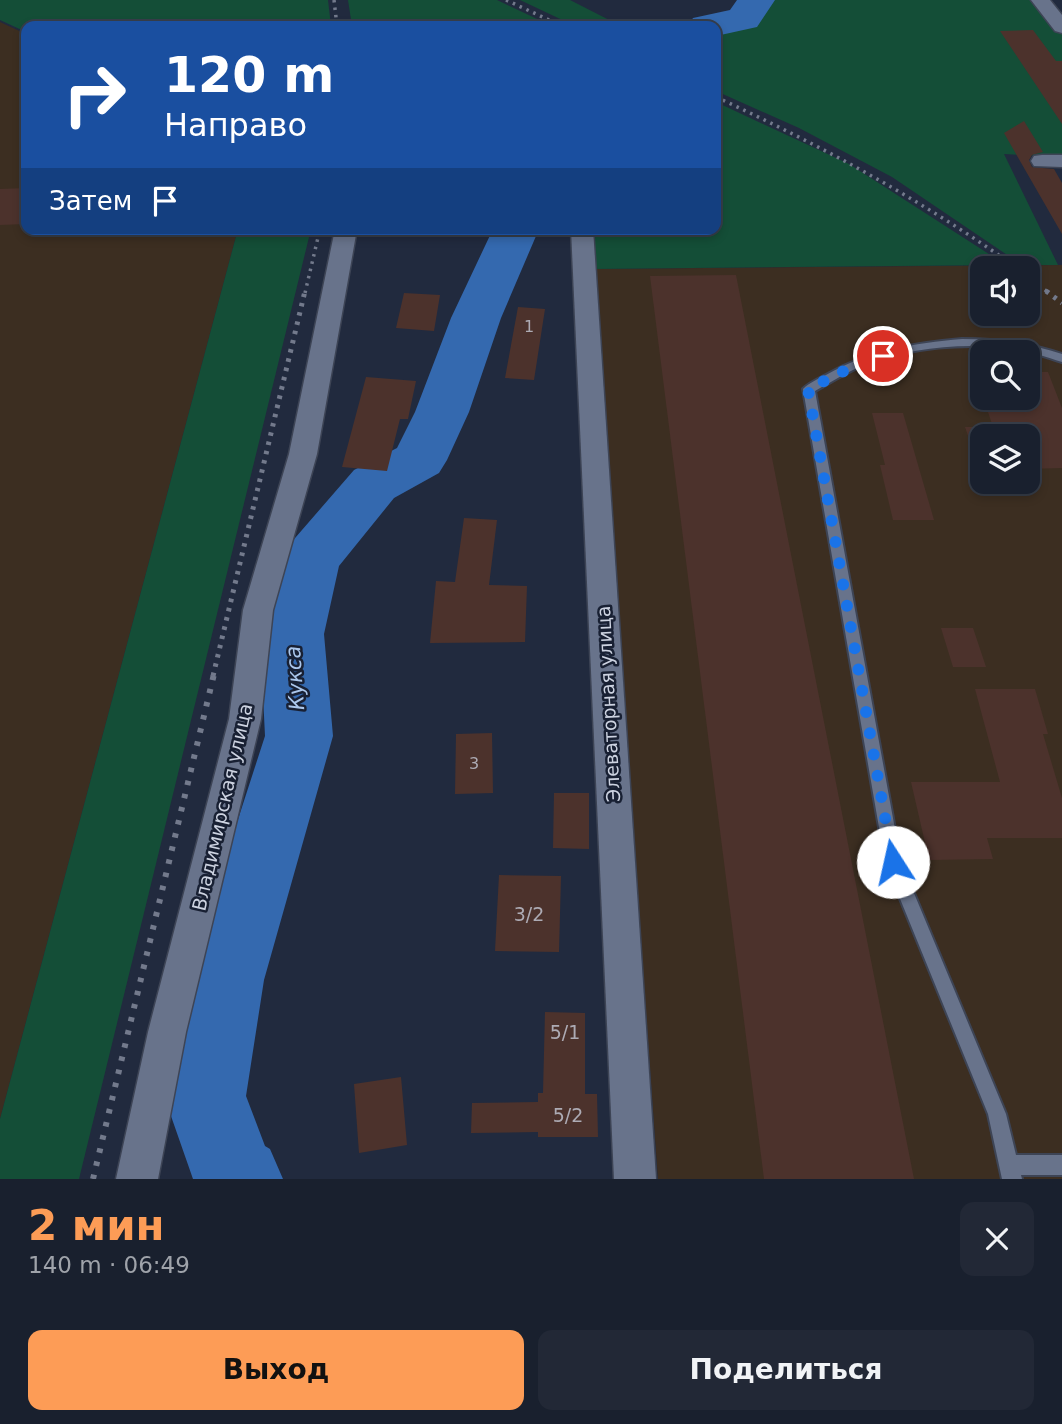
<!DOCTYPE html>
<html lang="ru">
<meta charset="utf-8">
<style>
:root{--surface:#19202e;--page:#222836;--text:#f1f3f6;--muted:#9fa3aa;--line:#373e4a;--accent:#fd9c56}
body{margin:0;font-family:"DejaVu Sans",sans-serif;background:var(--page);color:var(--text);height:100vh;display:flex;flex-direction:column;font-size:26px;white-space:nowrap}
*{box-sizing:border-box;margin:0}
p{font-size:23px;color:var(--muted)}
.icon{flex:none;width:38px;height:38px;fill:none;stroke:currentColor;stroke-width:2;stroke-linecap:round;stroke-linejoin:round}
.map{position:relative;height:1179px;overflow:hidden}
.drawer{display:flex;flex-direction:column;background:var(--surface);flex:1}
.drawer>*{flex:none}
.banner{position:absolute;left:21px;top:21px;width:700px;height:214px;border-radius:14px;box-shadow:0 4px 10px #0003,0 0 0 2px var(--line);background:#1a4fa0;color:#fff;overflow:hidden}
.tools{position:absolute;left:970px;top:256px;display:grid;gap:14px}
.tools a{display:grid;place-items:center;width:70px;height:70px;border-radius:14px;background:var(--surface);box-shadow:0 4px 10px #0003,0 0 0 2px var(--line);font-size:35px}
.pin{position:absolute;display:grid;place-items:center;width:60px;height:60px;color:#fff;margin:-30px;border:4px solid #fff;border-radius:50%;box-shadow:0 2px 7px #0007}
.me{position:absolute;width:77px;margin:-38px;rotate:350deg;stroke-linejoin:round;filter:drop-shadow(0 0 5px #0008)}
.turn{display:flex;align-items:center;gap:24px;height:147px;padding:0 28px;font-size:32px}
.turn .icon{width:91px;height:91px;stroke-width:2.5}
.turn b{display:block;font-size:49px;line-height:60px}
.then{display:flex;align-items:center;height:66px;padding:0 28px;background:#0003;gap:14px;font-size:26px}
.round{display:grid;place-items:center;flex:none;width:74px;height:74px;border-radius:14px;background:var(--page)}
.summary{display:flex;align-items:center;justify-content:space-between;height:119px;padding:0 28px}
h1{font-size:42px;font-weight:800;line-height:52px;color:var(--accent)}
.primary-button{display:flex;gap:14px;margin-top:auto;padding:14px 28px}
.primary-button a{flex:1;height:80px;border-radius:14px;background:var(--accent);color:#111;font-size:28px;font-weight:800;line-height:80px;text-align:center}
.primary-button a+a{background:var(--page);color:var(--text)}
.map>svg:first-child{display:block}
.industrial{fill:#3c2e21;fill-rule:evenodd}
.green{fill:#144e37}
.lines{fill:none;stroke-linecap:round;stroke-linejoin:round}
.river{fill:#3469af;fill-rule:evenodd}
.building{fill:#4c322c}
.service-casing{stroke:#3d4455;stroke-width:4}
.minor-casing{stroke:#3d4455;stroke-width:3}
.service{fill:#68738b;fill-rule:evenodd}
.minor{fill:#68738b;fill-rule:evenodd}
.rail-far2{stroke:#737a8c;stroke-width:3.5;stroke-dasharray:2.5 5;stroke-linecap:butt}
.rail-far1{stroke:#737a8c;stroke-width:5;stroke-dasharray:3.5 6;stroke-linecap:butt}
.rail{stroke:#737a8c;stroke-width:6;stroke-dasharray:4.5 9;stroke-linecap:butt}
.route{stroke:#1a73e8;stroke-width:12;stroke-dasharray:0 21.6}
.labels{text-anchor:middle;stroke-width:5;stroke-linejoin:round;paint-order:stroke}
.number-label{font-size:16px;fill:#adabb4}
.street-label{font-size:19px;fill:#cdd3e1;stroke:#182033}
.near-number-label{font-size:19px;fill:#adabb4}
.water-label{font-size:21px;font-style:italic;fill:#abc7ec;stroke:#182033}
</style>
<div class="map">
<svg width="1062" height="1179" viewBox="0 0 1062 1179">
<rect width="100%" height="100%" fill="#212a3e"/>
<g class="industrial">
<polygon points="0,22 26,34 26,229 238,229 0,1119"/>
<path d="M1062 265V1179H658L592 269ZM982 268H1027V313H982ZM982 352H1027V397H982ZM982 436H1027V481H982Z"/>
</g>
<g class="green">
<polygon points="0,0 328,0 331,26 26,26 26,32 0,20"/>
<polygon points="348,0 497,0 552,26 352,26"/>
<polygon points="520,0 570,0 621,26 575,26"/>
<polygon points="764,0 1035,0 1062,34 1062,157 1004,154 1058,265 1022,265 892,177 799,128 716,91 716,30 749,22"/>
<polygon points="716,102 849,164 1006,265 592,269 589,229 716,229"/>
<polygon points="238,229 311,229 79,1179 0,1179 0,1119"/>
</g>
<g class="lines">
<g class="river">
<polygon points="737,0 775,0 757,27 716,36 716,26 688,26 693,18 730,10"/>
<polygon points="493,229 539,229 501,318 469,412 447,460 439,473 394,498 339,566 324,634 333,736 264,980 246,1096 265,1146 270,1149 283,1179 193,1179 164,1096 186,980 265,736 260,634 280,560 289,545 354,470 397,448 415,412 451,318"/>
</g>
</g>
<g class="building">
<polygon points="1033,30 1056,61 1062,61 1062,124 1000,31"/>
<polygon points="1024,121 1043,152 1032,155 1029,160 1032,167 1054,169 1062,183 1062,234 1004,133"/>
<polygon points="26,188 26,224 0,225 0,189"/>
<polygon points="736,275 914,1179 764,1179 650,276"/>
<polygon points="404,293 440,295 434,331 396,328"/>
<polygon points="518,307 545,309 534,380 505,378"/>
<polygon points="1027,372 1048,372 1062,408 1062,468 1027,469 1027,436 982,436 980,470 965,427 993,427 983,397 1027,397"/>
<polygon points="366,377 416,381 408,419 400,419 387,471 342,467"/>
<polygon points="872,413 903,413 934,520 893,520 880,465 885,465"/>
<polygon points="464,518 497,520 489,585 527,586 525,642 430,643 436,581 455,582"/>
<polygon points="941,628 973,628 986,667 953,667"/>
<polygon points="975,689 1035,689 1048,734 1043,734 1062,798 1062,838 987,838 993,859 929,860 911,782 1000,782"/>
<polygon points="492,733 493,793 455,794 456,734"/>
<polygon points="554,793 589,793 589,849 553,848"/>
<polygon points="499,875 561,876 559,952 495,951"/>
<polygon points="545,1012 585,1013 585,1094 597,1094 598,1137 538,1137 538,1132 471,1133 472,1103 538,1102 538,1093 543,1093"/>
<polygon points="401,1077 407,1145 359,1153 354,1084"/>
</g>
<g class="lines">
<defs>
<path id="service" d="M962 339C996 339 1029 343 1062 354V362C1046 357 1031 351 1015 349 965 342 911 347 864 365 847 372 831 382 815 391L901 862 1006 1114 1016 1155H1062V1175H1021L1022 1179H1002L988 1114 885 862 803 389C809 383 818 379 826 375 868 351 914 343 962 339Z"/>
<g id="minor">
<polygon points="1031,0 1050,0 1062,15 1062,33 1055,31"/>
<polygon points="1042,155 1062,155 1062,167 1034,166 1031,161 1034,156"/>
<polygon points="335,229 357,229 317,454 273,610 261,719 186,1032 158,1179 116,1179 148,1032 229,719 243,610 289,454"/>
<polygon points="571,229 593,229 656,1179 614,1179"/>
</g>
</defs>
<use href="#service" class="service-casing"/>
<use href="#minor" class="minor-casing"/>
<use href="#service" class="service"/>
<use href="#minor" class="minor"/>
<g class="rail-far2">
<polyline points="334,0 337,26"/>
<polyline points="506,0 562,26"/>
<path d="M716 97C822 146 922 200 1017 268"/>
<polyline points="1027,276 1049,293"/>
<polyline points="305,293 320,229"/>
</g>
<g class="rail-far1">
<polyline points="1046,291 1062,303"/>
<polyline points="213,676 305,291"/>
</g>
<polyline class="rail" points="93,1179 214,674"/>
</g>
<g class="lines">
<polyline class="route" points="883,356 862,362 808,389 893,862"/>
</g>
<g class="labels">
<g class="number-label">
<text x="529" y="332">1</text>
<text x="474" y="769">3</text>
</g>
<g class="street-label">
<text transform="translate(608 704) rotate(-93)" y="7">Элеваторная улица</text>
<text transform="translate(222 807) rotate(-77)" y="7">Владимирская улица</text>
</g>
<g class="near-number-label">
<text x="529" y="921">3/2</text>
<text x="565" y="1039">5/1</text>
<text x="568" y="1122">5/2</text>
</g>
<g class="water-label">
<text transform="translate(295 678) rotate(-94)" y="7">Кукса</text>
</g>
</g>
</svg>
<div class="tools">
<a><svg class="icon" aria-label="sound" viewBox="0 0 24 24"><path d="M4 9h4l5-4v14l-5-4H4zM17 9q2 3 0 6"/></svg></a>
<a><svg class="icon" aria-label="search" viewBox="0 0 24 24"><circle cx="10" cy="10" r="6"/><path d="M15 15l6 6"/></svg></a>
<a><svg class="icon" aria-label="layers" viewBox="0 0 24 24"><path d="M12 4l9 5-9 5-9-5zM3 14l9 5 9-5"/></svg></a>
</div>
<div class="pin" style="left:883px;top:356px;background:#d93025"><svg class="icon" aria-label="arrive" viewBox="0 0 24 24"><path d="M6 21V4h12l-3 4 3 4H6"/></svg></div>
<svg class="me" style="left:893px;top:862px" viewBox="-20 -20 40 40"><circle r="19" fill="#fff"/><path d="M0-13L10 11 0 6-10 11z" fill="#1a73e8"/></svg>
<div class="banner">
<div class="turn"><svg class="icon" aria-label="right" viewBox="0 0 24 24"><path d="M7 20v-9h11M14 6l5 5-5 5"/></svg><div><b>120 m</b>Направо</div></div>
<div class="then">Затем<svg class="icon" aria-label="arrive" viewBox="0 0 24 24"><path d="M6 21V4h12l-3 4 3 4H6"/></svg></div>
</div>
</div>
<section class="drawer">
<div class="summary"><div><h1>2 мин</h1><p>140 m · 06:49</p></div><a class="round"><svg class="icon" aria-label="close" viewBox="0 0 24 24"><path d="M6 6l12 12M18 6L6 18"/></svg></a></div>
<div class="primary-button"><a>Выход</a><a>Поделиться</a></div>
</section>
